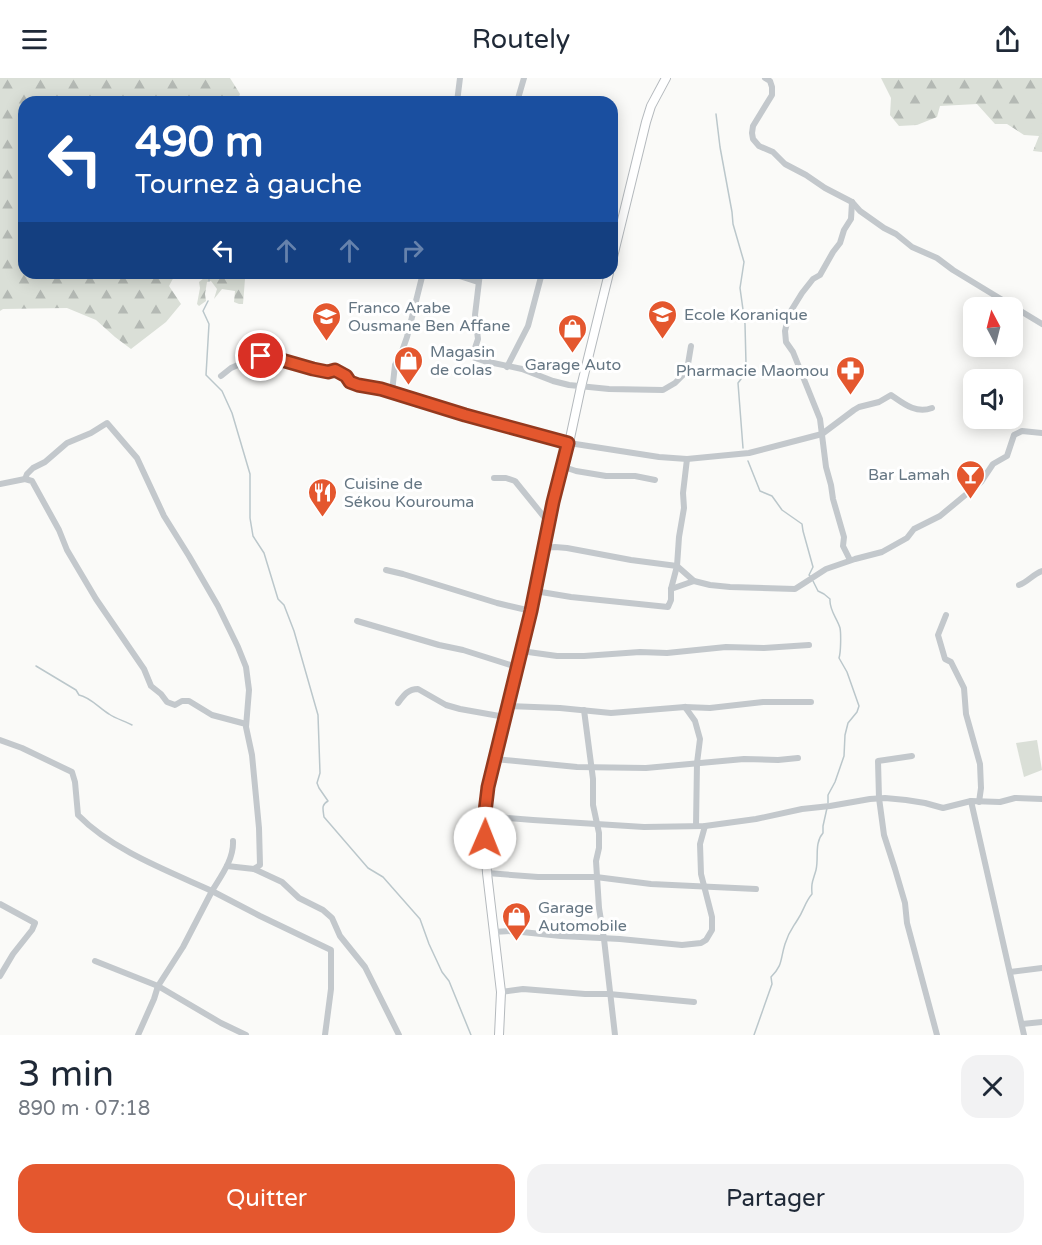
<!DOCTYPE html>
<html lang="fr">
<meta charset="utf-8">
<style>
:root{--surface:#fff;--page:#f2f2f3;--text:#1f2937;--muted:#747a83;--accent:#e4572e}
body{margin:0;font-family:"Varela Round",sans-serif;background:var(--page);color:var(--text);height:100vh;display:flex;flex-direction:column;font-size:22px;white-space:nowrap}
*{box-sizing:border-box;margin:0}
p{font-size:20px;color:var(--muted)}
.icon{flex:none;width:33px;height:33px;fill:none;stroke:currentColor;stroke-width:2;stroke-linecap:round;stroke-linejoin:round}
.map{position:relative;height:957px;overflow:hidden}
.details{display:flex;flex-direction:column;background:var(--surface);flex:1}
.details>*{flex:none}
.hud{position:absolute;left:18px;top:18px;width:600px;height:183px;border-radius:18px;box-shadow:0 3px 15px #0003;background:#1a4fa0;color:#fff;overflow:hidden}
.needle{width:39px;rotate:353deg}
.fabs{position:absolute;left:963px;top:219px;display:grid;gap:12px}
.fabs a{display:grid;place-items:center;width:60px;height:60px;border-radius:12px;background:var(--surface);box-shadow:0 3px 15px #0003;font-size:30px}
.pin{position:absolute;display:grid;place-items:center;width:51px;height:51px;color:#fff;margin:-26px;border:3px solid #fff;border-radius:50%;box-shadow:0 2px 6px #0007}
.me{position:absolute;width:66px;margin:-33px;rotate:1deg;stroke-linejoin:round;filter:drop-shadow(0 0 4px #0008)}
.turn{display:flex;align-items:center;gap:21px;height:126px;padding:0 18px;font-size:27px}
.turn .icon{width:78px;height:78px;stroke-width:2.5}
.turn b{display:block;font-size:42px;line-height:51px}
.lanes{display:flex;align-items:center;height:57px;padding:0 18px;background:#0003;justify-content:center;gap:30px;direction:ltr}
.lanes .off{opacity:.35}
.round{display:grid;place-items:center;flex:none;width:63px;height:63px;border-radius:18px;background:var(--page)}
.head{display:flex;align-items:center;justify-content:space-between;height:102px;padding:0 18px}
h1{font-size:36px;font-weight:600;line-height:45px}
.action{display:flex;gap:12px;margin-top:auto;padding:12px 18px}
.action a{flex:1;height:69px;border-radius:18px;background:var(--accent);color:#fff;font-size:24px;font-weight:600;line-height:69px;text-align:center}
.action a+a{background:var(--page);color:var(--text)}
header{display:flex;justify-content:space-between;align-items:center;height:78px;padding:0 18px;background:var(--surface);font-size:27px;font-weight:600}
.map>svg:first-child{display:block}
.forest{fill:url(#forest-firs)}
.pitch{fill:#dadfd7}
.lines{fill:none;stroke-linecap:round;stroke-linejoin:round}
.stream{stroke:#bbc7cb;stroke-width:1.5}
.highway-casing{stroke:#b4b9bd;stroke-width:10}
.minor{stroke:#c3c8cc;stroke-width:6}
.highway{stroke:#fff;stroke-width:8}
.route-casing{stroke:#94391e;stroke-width:15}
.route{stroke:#e4572e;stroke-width:10}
.labels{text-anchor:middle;stroke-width:6;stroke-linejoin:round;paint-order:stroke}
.poi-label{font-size:16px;fill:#657683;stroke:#fff;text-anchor:start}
</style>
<header><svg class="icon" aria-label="menu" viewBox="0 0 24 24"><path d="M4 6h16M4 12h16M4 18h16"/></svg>Routely<svg class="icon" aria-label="share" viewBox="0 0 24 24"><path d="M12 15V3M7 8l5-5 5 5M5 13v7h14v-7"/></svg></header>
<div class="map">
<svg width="1042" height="957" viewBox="0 0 1042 957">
<defs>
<pattern id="forest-firs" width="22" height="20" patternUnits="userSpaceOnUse" patternTransform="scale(1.5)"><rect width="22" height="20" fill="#dadfd7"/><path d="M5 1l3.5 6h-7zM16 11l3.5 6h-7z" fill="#b4b9b4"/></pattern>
</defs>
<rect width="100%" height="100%" fill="#fafaf8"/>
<g class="forest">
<polygon points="0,0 230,0 240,16 237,24 24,24 24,195 176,195 169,208 181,226 166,244 131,271 115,259 96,242 67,230 3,231 0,233"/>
<polygon points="881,0 1042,0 1042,74 1033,73 1039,58 1024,57 1007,46 995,46 977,26 940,28 937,39 917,47 899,48 890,37 891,20"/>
<path d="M204 195C217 195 235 192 245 201L243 226H239L234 224 235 213 222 211 214 221 217 211 211 203 207 204 205 216 206 223 199 228 197 226 200 210 199 204 204 200Z"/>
</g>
<polygon class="pitch" points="1037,662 1042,692 1024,699 1016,665"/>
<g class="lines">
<g class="stream">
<polyline points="716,36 720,69 732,134 733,146 744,184 740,210 745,246 746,286 741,294 741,301 738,305 743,370"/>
<polyline points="209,195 209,203"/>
<path d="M208 223 203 233 209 246 206 297 222 313 232 335 250 396V440L253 458 264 475 278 521 284 527 294 553 318 637 320 695 317 705 319 710 328 723C321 727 323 731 324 739L368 790 383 799 420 841 429 866 442 894 449 903 471 957"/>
<polyline points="748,383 760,413 772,418 782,432 802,446 803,453 813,489 809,497 811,499"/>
<path d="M813 503 818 513 824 516 830 521C829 532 837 540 840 550 841 555 841 574 839 580L847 594 859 628 857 634 848 645 845 657 844 678 835 704 828 717V725"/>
<path d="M36 588 76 612 79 617C90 619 99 630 109 636 116 641 125 643 132 647"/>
<path d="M754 957 772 906 771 899C783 887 780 882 785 866 789 853 792 851 798 841 804 832 805 824 812 816 811 804 813 803 816 792 819 780 814 765 823 755V748L827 730"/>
</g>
<defs>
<g id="highway">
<polyline points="612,183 646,44 651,28 666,0"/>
<polyline points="499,957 501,914 487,795 485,760 485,734 488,709 531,533 553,424 569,365 581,309 609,195"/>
</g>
</defs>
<use href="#highway" class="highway-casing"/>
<g class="minor">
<polyline points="765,0 770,3 772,9 772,17 753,48 752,55 753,61 759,68 773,74 785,86 806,97 825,110 852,124 860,133 884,150 896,156 912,169 937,180 953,192 1042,246"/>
<polyline points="457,24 460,0"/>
<polyline points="517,24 524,0"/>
<path d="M423 195 407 259 401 276 395 287 392 314 466 337 569 365 659 379 687 381 749 375 822 356 854 332 859 329 879 324 891 317C904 326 916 336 932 330"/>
<polyline points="450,195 478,204"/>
<polyline points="458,274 484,283 522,291 553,303 569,307 609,311 663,312 675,305 684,296 688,286 691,268"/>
<polyline points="472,279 478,261 475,237 480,195"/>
<polyline points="507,289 528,248 542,195"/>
<polyline points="221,298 231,290 261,277 271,279 313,291 328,294 335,293 346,298 350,304 358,307 392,314"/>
<polyline points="561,388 576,393 606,398 635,398 655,402"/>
<polyline points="494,400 506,400 515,403 549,445"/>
<polyline points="25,401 27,396 33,390 45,384 67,365 91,355 107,345 137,380 164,438 189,478 218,528 238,569 246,589 249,612 246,649 252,677 259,750 260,787 254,791 227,788"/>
<polyline points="0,406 25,401 32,403 59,452 67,472 96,521 144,591 151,608 161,616 167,624 175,627 182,623 189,623 212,637 246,646"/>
<polyline points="544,470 555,469 567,470 631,482 677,488 694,503 710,507 730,509 795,511 826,491 855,481 882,474 907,460 914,451 940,438 981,404 993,386 1007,378 1014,357 1022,353 1042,355"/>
<polyline points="850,482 843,468 844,459 833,421 831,407 826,389 820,341 793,274 786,264 785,253 789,236 802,215 813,201 820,197 833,174 840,165 844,152 851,141 852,124"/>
<polyline points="386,492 403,496 497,525 531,533"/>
<path d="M1019 507C1028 504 1033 496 1042 493"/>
<polyline points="671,511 694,503"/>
<polyline points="535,513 571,519 668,529 671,522 671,511 677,488 679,459 684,430 683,415 687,381"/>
<polyline points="946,537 938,557 945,581 951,584 964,610 966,636 980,686 981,710 979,724"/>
<polyline points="357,543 439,567 463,572 517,589"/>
<polyline points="521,573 557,578 584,578 640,574 667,575 726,569 764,570 809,567"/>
<path d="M398 625C404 617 408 611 418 611L446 627 460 631 505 639"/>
<polyline points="508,628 560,630 611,635 685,629 710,630 763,624 811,624"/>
<polyline points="685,629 695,643 700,661 697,685 696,748"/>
<polyline points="584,632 593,701 593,727 599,755 599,770 596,783 599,830 604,861 615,957"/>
<path d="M0 662 22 670 72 694 75 704 78 737C112 772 168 793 212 813L183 869 158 908 154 921 138 957"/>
<polyline points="912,678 878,683 879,720 884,757 895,791 905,825 907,845 937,957"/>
<polyline points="495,681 577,689 646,690 744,681 778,682 798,680"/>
<polyline points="971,723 1024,957"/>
<polyline points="485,734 507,740 533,742 644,749 705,748 756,741 802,731 830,728 870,721 885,720 906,722 925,725 943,730 971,723 1000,724 1015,720 1042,721"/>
<path d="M233 763C234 781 221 798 212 813L260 838 331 872V911L325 957"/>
<polyline points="254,791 282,804 299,820 323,832 332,840 340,858 365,889 399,957"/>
<polyline points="487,795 538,799 596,799 651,806 756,811"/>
<polyline points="0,826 35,845 32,852 13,876 0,898"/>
<polyline points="493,854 512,853 561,858 620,861 682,867 701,865 706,862 712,852 712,839 701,796 700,766 705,748"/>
<polyline points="95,883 158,908 221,945 246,957"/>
<polyline points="1010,894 1042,890"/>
<polyline points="501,914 523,911 585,916 609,916 694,924"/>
<polyline points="1022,946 1042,944"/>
</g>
<use href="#highway" class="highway"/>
</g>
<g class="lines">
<defs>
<polyline id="route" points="261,278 271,279 313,291 328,294 335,292 346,298 350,304 358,307 381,311 465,337 568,365 553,424 531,533 488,709 485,734 485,760"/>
</defs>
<use href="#route" class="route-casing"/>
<use href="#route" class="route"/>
</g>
<defs>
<symbol id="school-pin" viewBox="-11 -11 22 30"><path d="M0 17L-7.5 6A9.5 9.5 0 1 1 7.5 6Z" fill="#e4572e" stroke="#fff"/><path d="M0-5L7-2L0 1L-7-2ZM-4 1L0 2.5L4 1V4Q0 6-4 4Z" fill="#fff"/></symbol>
<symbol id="shop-pin" viewBox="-11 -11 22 30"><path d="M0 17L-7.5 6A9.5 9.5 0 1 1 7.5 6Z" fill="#e4572e" stroke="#fff"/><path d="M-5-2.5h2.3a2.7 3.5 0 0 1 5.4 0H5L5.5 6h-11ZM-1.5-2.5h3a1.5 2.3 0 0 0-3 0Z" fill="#fff"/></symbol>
<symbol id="pharmacy-pin" viewBox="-11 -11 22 30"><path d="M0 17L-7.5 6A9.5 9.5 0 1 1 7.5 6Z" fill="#e4572e" stroke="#fff"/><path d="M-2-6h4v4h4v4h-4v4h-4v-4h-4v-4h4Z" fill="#fff"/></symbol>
<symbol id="bar-pin" viewBox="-11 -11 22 30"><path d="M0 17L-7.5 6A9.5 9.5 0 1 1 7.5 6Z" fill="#e4572e" stroke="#fff"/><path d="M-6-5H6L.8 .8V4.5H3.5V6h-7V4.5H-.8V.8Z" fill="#fff"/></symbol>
<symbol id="restaurant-pin" viewBox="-11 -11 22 30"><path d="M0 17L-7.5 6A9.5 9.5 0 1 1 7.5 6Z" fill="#e4572e" stroke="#fff"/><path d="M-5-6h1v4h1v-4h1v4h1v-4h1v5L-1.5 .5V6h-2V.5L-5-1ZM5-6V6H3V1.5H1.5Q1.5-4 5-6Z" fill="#fff"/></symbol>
</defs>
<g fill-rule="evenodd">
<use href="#school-pin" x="646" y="220" width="33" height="45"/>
<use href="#school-pin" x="310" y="222" width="33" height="45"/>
<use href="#shop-pin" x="556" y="234" width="33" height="45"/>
<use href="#shop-pin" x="392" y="266" width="33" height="45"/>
<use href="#pharmacy-pin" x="834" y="276" width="33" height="45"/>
<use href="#bar-pin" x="954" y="380" width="33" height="45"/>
<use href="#restaurant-pin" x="306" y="398" width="33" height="45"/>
<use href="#shop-pin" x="500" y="822" width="33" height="45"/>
</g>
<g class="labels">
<g class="poi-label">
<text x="348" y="235">Franco Arabe<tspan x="348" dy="18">Ousmane Ben Affane</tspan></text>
<text x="684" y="242">Ecole Koranique</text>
<text x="430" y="279">Magasin<tspan x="430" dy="18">de colas</tspan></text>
<text x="573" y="292" text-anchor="middle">Garage Auto</text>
<text x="829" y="298" text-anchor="end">Pharmacie Maomou</text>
<text x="950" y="402" text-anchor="end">Bar Lamah</text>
<text x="344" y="411">Cuisine de<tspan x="344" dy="18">Sékou Kourouma</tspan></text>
<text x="538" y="835">Garage<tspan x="538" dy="18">Automobile</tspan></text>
</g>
</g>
</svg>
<div class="fabs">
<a><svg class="needle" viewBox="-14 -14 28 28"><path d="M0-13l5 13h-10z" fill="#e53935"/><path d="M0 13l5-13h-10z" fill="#747a83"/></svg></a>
<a><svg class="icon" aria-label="sound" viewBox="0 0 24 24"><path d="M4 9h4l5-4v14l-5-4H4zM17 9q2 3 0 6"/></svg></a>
</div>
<div class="pin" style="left:261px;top:278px;background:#d93025"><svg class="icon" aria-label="arrive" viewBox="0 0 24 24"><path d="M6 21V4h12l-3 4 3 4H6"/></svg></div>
<svg class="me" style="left:485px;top:760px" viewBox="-20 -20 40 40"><circle r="19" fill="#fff"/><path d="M0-13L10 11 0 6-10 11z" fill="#e4572e"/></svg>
<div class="hud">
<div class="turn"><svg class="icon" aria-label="left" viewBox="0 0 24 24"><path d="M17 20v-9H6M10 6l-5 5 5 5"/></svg><div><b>490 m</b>Tournez à gauche</div></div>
<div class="lanes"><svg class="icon" aria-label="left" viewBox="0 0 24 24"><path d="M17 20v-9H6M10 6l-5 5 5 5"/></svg><svg class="icon off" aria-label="ahead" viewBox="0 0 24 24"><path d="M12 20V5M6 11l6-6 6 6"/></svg><svg class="icon off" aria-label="ahead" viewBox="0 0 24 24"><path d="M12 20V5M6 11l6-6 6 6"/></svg><svg class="icon off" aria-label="right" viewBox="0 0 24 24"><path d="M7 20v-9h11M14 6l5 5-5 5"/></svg></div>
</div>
</div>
<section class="details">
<div class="head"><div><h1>3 min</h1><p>890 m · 07:18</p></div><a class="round"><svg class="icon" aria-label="close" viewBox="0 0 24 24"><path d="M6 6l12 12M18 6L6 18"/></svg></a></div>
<div class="action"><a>Quitter</a><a>Partager</a></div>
</section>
